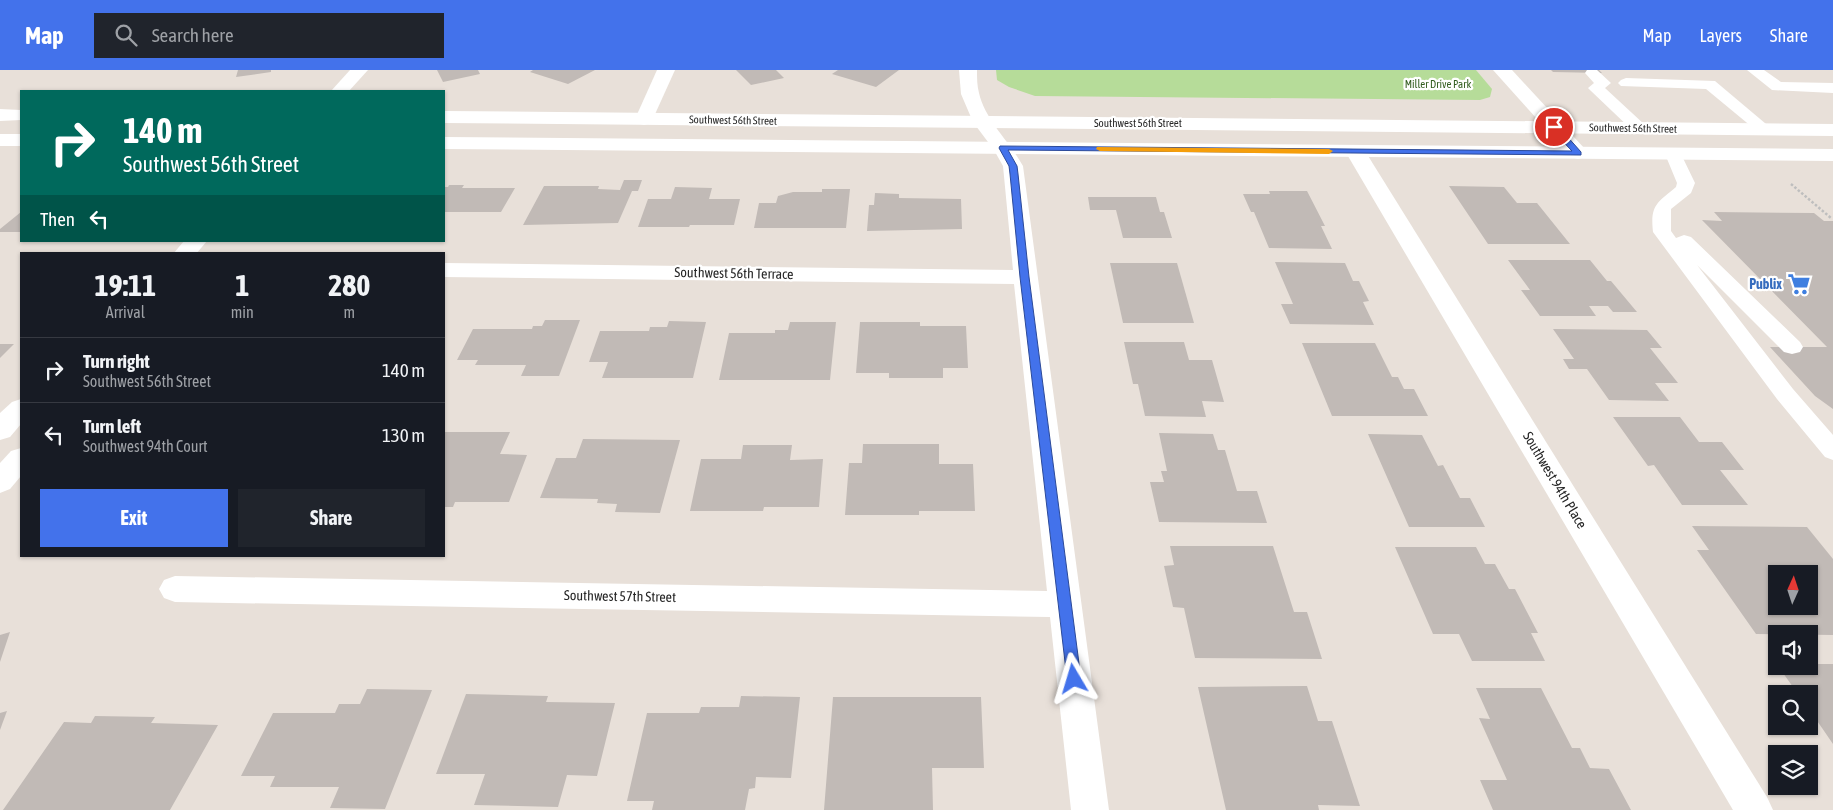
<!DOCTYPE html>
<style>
:root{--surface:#171b24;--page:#20242c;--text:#f1f3f6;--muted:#9ea1a6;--line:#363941;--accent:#4372eb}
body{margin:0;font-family:"Asap Condensed",sans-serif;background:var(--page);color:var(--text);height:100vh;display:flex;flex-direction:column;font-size:19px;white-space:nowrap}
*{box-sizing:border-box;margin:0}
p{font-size:16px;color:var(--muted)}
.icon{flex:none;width:28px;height:28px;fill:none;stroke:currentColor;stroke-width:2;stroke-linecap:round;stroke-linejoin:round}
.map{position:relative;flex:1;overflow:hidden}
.sheet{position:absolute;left:20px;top:182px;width:425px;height:305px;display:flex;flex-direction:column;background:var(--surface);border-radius:0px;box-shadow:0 1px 4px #0004}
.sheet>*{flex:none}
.top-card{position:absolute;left:20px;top:20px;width:425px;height:152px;border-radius:0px;box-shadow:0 1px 4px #0004;background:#00695c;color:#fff;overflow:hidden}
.needle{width:32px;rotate:3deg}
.controls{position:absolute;left:1768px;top:495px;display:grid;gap:10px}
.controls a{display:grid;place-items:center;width:50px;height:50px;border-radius:0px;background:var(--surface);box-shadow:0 1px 4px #0004;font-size:25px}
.pin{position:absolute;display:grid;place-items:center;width:42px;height:42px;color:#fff;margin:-21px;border:2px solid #fff;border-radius:50%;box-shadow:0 1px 5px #0007}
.me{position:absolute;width:55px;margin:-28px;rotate:353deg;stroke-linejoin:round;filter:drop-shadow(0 0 4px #0008)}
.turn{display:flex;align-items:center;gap:18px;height:105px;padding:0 20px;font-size:22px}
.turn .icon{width:65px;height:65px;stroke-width:2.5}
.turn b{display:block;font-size:35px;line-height:42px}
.then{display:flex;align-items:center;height:48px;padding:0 20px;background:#0003;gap:10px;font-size:19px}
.eta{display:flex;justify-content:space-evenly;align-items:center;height:85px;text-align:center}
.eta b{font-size:30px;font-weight:700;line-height:35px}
.primary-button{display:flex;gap:10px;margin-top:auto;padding:10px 20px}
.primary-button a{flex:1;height:58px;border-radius:0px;background:var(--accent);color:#fff;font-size:20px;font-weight:700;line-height:58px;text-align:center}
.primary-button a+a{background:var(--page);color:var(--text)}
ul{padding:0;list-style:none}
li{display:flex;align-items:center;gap:15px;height:65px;padding:0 20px;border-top:1px solid var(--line)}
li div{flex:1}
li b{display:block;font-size:19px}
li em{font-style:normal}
header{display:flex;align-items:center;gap:30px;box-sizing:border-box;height:70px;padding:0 25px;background:var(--accent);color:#fff}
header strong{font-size:24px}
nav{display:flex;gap:28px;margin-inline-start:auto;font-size:18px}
.search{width:350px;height:45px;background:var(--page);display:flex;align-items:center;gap:12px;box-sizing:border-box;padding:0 18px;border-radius:0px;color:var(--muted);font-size:19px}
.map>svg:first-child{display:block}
.green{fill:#b6dc99}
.building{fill:#c1bab6;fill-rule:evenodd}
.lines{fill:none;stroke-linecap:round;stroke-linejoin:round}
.path{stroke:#bebebe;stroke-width:2.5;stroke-dasharray:2.5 2;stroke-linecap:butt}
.lane{fill:#fff;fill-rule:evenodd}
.street{fill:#fff;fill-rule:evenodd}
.secondary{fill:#fff;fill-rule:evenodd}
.route{fill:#4372eb;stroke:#2c4a99}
.slow{fill:#f59e0b}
.labels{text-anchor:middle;stroke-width:4.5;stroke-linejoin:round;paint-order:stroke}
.far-park-label{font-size:11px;fill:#315c1e;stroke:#fff}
.far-street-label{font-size:11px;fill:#272727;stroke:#fff}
.street-label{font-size:14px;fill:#272727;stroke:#fff}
.shop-label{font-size:14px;font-weight:bold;fill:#366cbe;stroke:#fff;text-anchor:end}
</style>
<header>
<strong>Map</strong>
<div class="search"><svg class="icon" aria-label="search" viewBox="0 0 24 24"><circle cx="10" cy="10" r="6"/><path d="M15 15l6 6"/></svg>Search here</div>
<nav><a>Map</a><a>Layers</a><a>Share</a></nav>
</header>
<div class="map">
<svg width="1833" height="740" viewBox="0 0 1833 740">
<rect width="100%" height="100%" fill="#e8e0d9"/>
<polygon class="green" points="996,0 1476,0 1492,19 1490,27 1480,30 1035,26 1009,17 997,10"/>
<g class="building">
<polygon points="238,0 271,0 271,2 236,7"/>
<polygon points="437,0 478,0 480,4 443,12"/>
<polygon points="533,0 595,0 568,14 530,2"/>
<polygon points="736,0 776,0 784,8 751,15"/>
<polygon points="838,0 899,0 876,17 832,4"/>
<polygon points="1551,0 1599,0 1602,3 1553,2"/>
<polygon points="624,110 642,110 638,121 632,121 618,153 523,155 544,116 599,116 598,119 620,120"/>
<polygon points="449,115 464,115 462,118 515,118 501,142 444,142 444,117 448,117"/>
<polygon points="1449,116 1504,117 1517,133 1537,133 1570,174 1488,174"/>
<polygon points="675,117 712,118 709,129 740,129 734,155 690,155 689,157 638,157 648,129 671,129"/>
<polygon points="822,119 850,119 846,158 754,158 759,133 776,133 778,126 793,122 822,122"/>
<polygon points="1269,121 1307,121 1325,156 1321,156 1332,179 1269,178 1254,142 1251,142 1243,124 1270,124"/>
<polygon points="875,123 899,124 899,128 961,129 962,159 867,161 869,135 874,135"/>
<polygon points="1088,127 1156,127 1160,142 1164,142 1172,168 1123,168 1116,140 1090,140"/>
<polygon points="21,142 21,162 0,162 0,159"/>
<polygon points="1714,142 1814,143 1824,151 1833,151 1833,339 1815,326 1770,277 1827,277 1702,150 1722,151"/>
<polygon points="1508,190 1590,190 1607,211 1611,211 1637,242 1613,242 1608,236 1589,236 1596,246 1540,246 1521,220 1530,220"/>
<polygon points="1275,192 1345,193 1353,211 1359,211 1369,231 1363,232 1374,255 1290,254 1281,234 1293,234"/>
<polygon points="1110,193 1177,193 1194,253 1123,253"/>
<polygon points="545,250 580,250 559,306 521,306 526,295 475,295 478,290 457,290 473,259 532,259 533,256 542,256"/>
<polygon points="669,251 706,252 693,308 602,308 608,292 589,292 600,261 649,261 650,257 667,257"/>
<polygon points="790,252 836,252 830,310 719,310 729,263 775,263 775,260 788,260"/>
<polygon points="860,252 920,252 920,256 966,256 968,298 943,298 943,308 889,308 889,303 856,303"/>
<polygon points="1553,259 1647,260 1662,278 1650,278 1678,313 1655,313 1669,331 1609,330 1587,299 1569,299 1563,289 1574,289"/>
<polygon points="1124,272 1184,272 1189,290 1212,290 1224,332 1202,331 1206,347 1145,346 1138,314 1133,314"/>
<polygon points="1302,273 1375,273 1392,307 1398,307 1404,319 1414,319 1428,346 1332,346"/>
<polygon points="0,274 14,274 0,288"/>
<polygon points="1613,347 1680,347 1699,372 1722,372 1744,400 1720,400 1748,435 1682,435 1654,395 1648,396"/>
<polygon points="444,362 510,362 500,384 527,385 509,432 455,432 453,437 444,437"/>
<polygon points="1159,363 1213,364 1218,380 1225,380 1237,421 1257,421 1267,453 1159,452 1150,412 1164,412 1161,401 1167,401"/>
<polygon points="1368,364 1422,365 1438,396 1443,395 1460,428 1470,428 1485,457 1409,457"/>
<polygon points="583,369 680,370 660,443 615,442 617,434 597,433 598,429 540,428 556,388 576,388"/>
<polygon points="863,374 939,374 939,394 973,394 975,441 919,441 919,445 845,445 849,393 862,393"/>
<polygon points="743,375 792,375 790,390 823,389 819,437 764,437 763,441 690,441 701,389 741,389"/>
<path d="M1692 456 1807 457 1833 489V565L1756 564 1697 480H1709ZM1776 504H1809V536H1776Z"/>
<polygon points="1170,476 1273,476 1294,542 1307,542 1322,589 1195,588 1184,538 1173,537 1164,496 1174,495"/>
<polygon points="1395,477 1476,477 1485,494 1495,494 1509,519 1515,519 1538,563 1531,563 1545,591 1472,591 1459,564 1433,564"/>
<polygon points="10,562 0,592 0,565"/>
<polygon points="1809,594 1833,594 1833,674 1809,639 1809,624 1798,624 1778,596 1809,596"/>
<polygon points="1307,616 1318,651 1332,651 1360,736 1318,735 1319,740 1226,740 1198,617"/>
<polygon points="1476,618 1541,618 1572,678 1580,678 1590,698 1609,699 1631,740 1493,740 1480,710 1507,710 1479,648 1490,649"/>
<polygon points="367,619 432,620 385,739 330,738 339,717 270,717 275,706 241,706 273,643 335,643 339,634 360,634"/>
<polygon points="466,624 548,626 546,632 615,633 597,706 567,705 558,737 474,735 485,704 436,704"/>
<polygon points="741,626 800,627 791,708 756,707 755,718 749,719 745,740 652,740 654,731 627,731 647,643 699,643 701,637 739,637"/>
<polygon points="833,627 981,627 984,698 932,698 933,740 824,740"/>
<polygon points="7,641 0,660 0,643"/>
<polygon points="95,646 155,647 151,653 218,655 170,740 3,740 64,652 91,653"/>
</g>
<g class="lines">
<polyline class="path" points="1791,114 1831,148"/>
<g class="lane">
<polygon points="1587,0 1597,0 1611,13 1605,18 1645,55 1647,58 1645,61 1633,61 1591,21 1588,18 1594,13 1585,3"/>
<polygon points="1747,0 1764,0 1781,12 1833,13 1833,23 1772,20"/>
<polygon points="1626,8 1715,11 1772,59 1770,62 1758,62 1706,19 1621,16 1618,13 1621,10"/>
<path d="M1673 79 1679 80 1681 84 1695 113 1691 123 1671 139V161L1676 168 1684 165 1691 167 1800 272 1803 277 1800 282 1792 284 1784 282 1697 195 1793 319 1833 365V390L1825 387 1777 329 1653 162C1650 135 1657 133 1676 117L1677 113 1665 84 1667 80Z"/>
</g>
<g class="street">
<polygon points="657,0 675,0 651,53 644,55 637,53 635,49"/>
<path d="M959 0H977C977 8 977 16 979 23 985 50 1010 72 1023 96L1109 740H1071L1050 547 175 532 164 528 159 519 164 510 175 506 1047 521 1014 214 444 207V193L1013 200 1003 96 994 80 973 52 961 24Z"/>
<polygon points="1493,0 1512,0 1585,79 1588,83 1585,87 1578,89 1571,87"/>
<polygon points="1355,75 1362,77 1365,81 1767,727 1773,740 1733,740 1345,81 1348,77"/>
</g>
<g class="secondary">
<polygon points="350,0 368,0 349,21 331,21"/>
<polygon points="0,39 21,40 21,50 0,51"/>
<polygon points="444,41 1833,54 1833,66 444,53"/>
<rect x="0" y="64" width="21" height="12"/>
<polygon points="444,67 1833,79 1833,91 444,79"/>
<polygon points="184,171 207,171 196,184 173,184"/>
<polygon points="21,329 21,354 10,367 0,370 0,343 12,332"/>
<polygon points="21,378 21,406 10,419 0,423 0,393 11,381"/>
</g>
</g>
<polygon class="route" points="1551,55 1557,55 1581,82 1581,85 1008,80 1017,96 1018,104 1029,207 1081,609 1079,613 1074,615 1069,613 1067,609 1020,207 1010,104 1009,96 999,78 1000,76 1572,81 1551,59"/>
<polygon class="slow" points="1097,77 1329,79 1333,81 1329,84 1100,81 1096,79"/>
<defs>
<symbol id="supermarket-bare" viewBox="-9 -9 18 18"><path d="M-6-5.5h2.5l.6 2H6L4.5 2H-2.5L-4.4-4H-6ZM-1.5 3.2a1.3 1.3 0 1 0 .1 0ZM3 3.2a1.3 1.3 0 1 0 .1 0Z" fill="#3f7fe0" stroke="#fff" stroke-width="2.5" paint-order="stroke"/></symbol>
</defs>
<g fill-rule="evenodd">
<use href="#supermarket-bare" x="1783" y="198" width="32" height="32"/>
</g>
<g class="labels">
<g class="far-park-label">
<text x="1438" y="18">Miller Drive Park</text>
</g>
<g class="far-street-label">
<text transform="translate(733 50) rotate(1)" y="4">Southwest 56th Street</text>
<text x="1138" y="57">Southwest 56th Street</text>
<text transform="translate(1633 58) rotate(1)" y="4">Southwest 56th Street</text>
</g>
<g class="street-label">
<text transform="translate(734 203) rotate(1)" y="5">Southwest 56th Terrace</text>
<text transform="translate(1555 410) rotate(59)" y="5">Southwest 94th Place</text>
<text transform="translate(620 526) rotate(1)" y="5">Southwest 57th Street</text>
</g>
<g class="shop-label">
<text x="1782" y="219">Publix</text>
</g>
</g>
</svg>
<div class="controls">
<a><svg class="needle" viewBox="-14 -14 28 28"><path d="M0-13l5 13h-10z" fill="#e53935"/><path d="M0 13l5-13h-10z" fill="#9ea1a6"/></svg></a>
<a><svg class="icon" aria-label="sound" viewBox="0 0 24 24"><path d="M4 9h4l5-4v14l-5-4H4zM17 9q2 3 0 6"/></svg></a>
<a><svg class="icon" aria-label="search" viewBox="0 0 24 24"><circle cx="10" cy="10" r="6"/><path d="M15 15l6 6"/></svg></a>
<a><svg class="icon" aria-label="layers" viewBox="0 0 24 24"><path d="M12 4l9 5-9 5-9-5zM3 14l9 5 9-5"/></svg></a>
</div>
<div class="pin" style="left:1554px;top:57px;background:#d93025"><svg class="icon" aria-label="arrive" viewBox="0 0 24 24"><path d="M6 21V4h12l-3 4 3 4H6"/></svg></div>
<svg class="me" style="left:1074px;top:609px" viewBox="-20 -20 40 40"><path d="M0-17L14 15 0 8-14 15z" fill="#4372eb" stroke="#fff" stroke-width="4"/></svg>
<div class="top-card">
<div class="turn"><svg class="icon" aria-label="right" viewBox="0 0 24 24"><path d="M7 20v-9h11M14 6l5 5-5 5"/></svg><div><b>140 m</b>Southwest 56th Street</div></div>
<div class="then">Then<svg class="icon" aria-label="left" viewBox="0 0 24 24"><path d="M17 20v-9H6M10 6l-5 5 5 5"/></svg></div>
</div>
<section class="sheet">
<div class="eta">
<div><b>19:11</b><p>Arrival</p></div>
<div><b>1</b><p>min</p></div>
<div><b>280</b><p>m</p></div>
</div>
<ul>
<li><svg class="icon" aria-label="right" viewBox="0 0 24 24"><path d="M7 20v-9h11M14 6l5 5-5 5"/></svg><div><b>Turn right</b><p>Southwest 56th Street</p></div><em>140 m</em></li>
<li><svg class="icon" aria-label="left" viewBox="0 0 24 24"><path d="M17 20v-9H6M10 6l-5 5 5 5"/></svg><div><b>Turn left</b><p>Southwest 94th Court</p></div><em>130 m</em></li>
</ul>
<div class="primary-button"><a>Exit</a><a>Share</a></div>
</section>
</div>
